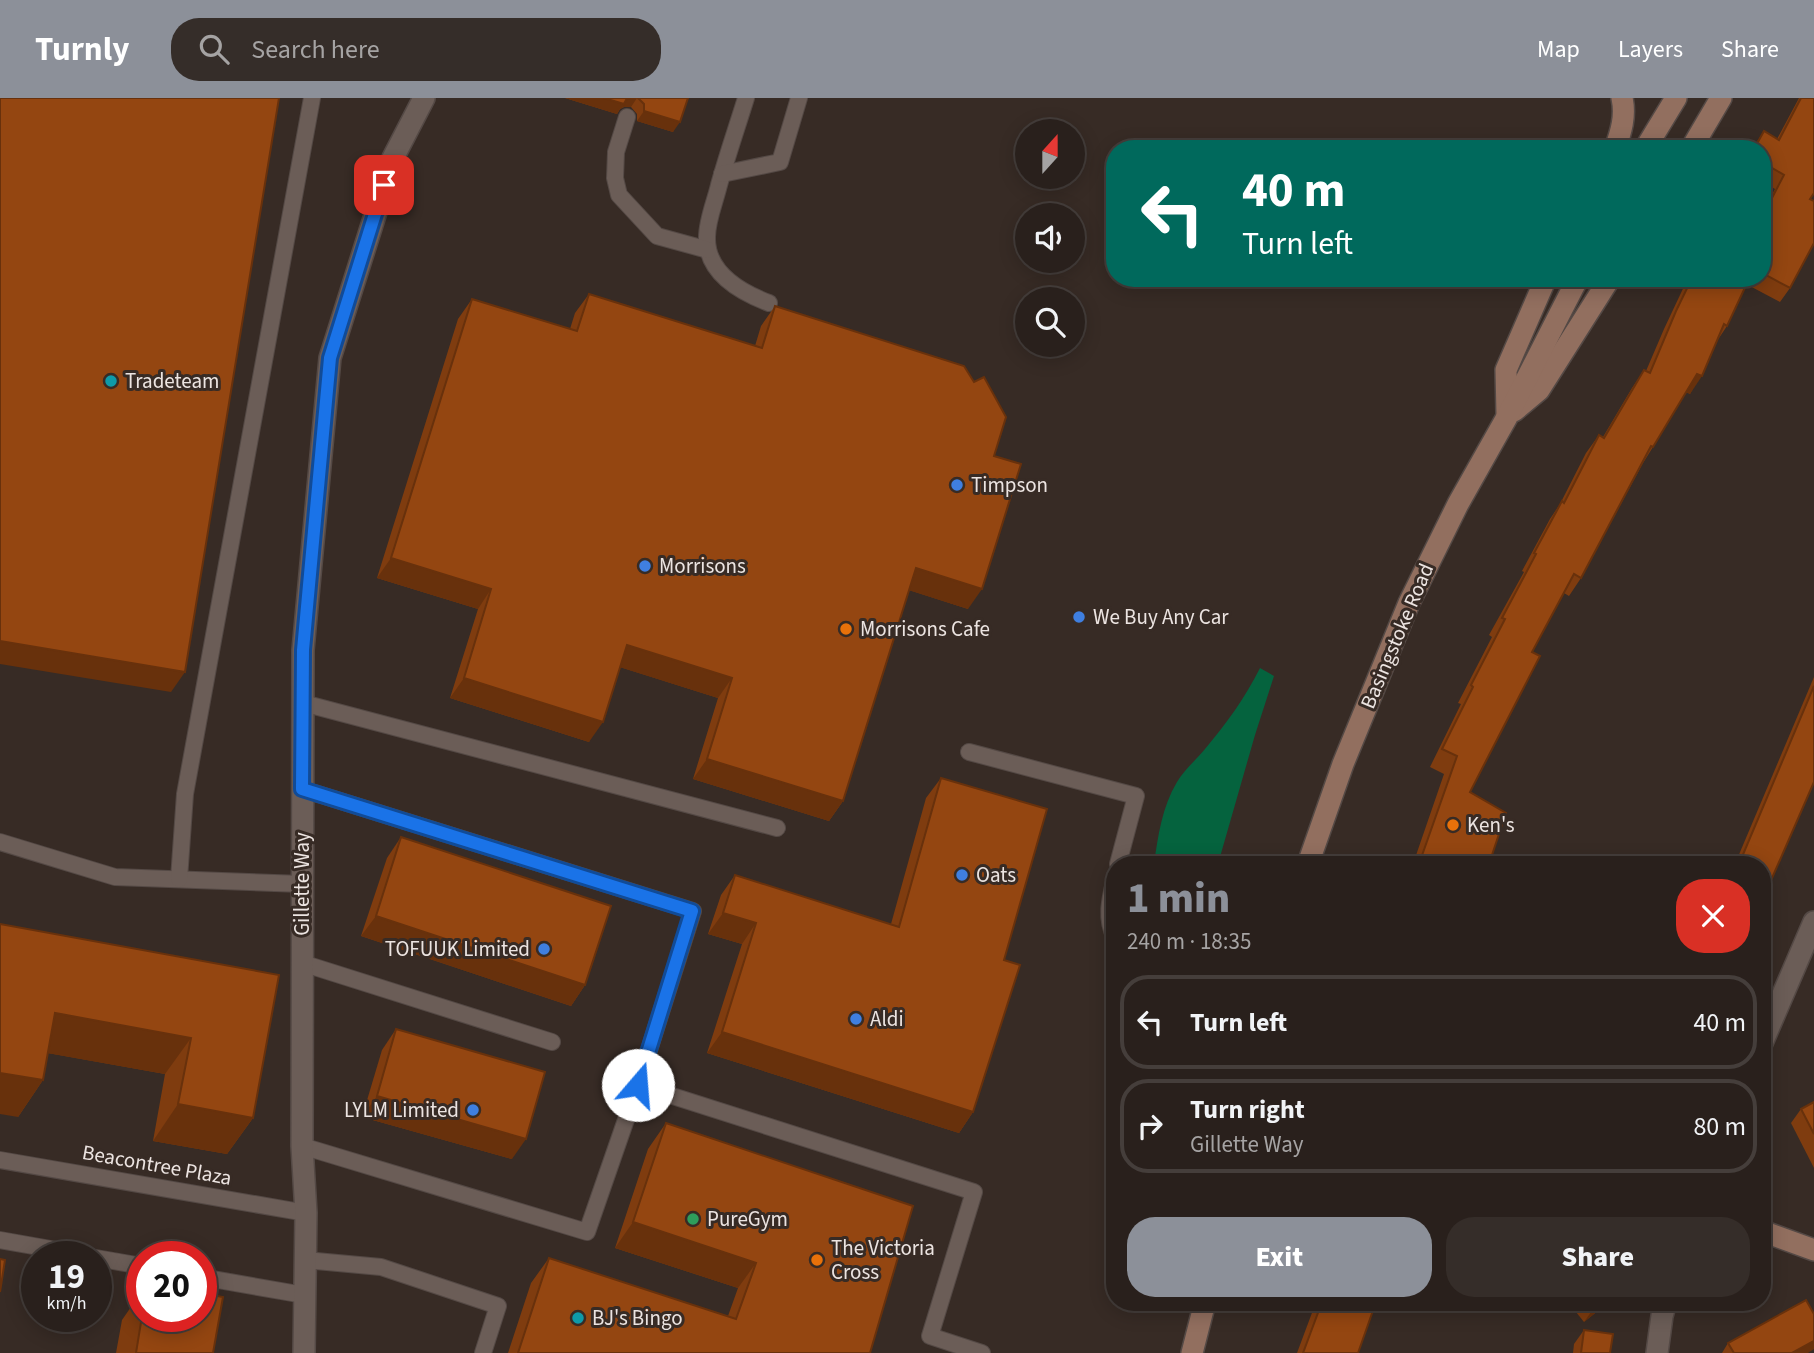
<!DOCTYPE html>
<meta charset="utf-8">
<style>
:root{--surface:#29201c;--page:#352d29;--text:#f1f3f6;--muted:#a5a3a3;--line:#453e3b;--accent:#8c9099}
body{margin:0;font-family:"Source Sans 3",sans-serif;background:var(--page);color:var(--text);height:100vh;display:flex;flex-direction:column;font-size:26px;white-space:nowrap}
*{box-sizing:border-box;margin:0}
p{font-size:23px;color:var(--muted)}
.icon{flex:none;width:38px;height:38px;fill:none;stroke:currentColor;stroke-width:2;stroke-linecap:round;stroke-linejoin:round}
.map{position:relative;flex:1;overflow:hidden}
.panel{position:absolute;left:1106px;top:758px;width:665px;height:455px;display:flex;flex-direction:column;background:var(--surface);border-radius:28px;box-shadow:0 4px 18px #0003,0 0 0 2px var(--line)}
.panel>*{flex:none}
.banner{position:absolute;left:1106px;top:42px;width:665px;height:147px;border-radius:28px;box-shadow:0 4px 18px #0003,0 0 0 2px var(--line);background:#00695c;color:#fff;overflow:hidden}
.needle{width:46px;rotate:21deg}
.buttons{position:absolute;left:1015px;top:21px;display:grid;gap:14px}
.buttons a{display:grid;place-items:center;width:70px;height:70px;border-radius:50%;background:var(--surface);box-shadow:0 4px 18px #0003,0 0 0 2px var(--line);font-size:35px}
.speed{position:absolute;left:21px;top:1143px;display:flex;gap:14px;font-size:35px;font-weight:700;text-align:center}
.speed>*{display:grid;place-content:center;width:91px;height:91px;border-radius:50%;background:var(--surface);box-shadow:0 4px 18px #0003,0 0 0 2px var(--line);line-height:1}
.speed small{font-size:18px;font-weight:400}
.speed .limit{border:10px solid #d22;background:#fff;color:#111}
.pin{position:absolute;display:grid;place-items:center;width:60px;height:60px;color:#fff;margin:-30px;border-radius:14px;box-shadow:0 4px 10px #0006}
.me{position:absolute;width:77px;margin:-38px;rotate:18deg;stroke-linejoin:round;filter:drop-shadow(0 0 5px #0008)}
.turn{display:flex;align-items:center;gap:24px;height:147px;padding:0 21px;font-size:32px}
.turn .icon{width:91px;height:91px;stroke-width:2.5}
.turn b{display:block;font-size:49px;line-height:60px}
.round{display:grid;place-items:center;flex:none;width:74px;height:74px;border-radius:28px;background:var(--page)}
.summary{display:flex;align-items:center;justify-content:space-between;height:119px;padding:0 21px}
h1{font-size:42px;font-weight:800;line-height:52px;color:var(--accent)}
.cta{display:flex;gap:14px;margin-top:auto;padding:14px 21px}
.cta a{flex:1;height:80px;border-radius:28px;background:var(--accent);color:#fff;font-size:28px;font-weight:800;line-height:80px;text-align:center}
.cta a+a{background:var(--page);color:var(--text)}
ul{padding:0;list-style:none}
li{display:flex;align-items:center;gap:21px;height:94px;margin:0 14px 10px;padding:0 7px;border:4px solid var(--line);border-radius:28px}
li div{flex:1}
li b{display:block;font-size:26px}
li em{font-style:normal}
header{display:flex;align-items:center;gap:42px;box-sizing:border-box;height:98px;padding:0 35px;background:var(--accent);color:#fff}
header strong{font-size:33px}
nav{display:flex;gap:38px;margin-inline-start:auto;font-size:24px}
.search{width:490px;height:63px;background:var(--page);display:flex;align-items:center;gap:18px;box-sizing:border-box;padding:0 24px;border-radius:28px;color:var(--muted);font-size:26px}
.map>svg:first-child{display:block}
.green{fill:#05633e}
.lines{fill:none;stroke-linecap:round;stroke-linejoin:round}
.lane-casing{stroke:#544945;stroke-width:18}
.street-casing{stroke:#544945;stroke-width:24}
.secondary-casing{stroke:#544945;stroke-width:24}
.lane{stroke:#6b5d57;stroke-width:16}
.street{stroke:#6b5d57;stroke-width:21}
.secondary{stroke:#926f5f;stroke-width:21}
.wall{fill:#7f3c0f}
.shaded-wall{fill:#68310c}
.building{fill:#944611;stroke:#68310c;stroke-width:2}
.route-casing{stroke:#114b97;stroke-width:18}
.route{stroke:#1a73e8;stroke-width:12}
.culture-dot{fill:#0f9aa8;stroke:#372b25;stroke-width:2.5}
.shop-dot{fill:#3f7fe0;stroke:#372b25;stroke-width:2.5}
.food-dot{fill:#e8710a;stroke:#372b25;stroke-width:2.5}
.leisure-dot{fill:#2e9e5b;stroke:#372b25;stroke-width:2.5}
.labels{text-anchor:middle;stroke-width:6;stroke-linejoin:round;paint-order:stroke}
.poi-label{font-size:21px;fill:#ece4e1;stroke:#372b25;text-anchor:start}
.street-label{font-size:21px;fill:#ece4e1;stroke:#372b25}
</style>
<header>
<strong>Turnly</strong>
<div class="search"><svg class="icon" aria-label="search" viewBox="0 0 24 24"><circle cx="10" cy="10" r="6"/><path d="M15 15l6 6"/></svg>Search here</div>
<nav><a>Map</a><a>Layers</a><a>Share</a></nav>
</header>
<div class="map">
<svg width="1814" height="1255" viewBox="0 0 1814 1255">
<rect width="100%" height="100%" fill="#372b25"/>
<path class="green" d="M1260 570 1274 578 1255 637 1218 766H1154C1158 738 1162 709 1177 684 1184 672 1196 662 1205 651 1226 626 1245 600 1260 570Z"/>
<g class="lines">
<defs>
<g id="lane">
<path d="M746 0C737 29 727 58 719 87 715 104 707 122 707 139 706 175 740 194 769 205"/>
<polyline points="627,19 616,54 615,80 619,97 657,138 708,152"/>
<polyline points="722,76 780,64 799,0"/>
<polyline points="303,605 777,730"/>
<polyline points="969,654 1136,698 1118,766"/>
<polyline points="302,691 693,813 638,987"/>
<polyline points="0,744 115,779 302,786"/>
<path d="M1115 780C1110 801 1105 820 1115 840"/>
<polyline points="179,781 185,696 312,0"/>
<polyline points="302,865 552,944"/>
<polyline points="302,1048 587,1134 638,987 974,1094 930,1238 982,1255"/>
<polyline points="0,1062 306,1115"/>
<polyline points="0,1142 90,1158"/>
<polyline points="96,1160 142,1168"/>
<polyline points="305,1162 381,1169 498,1208 483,1255"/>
<polyline points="201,1179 304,1197"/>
</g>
<g id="street">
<polyline points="1762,945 1814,824"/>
<polyline points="304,1255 306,1115 302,1048 303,552 330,260 393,60 424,0"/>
<polyline points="1657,1255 1662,1218 1666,1204"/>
</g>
<g id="secondary">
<path d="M1615 51C1621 34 1626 18 1622 0"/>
<polyline points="1645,51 1676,0"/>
<polyline points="1691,51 1721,0"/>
<polyline points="1514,313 1539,292 1610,180"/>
<polyline points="1507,316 1506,272 1546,180"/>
<polyline points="1308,766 1343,666 1409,505 1458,406 1507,319 1578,180"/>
<polyline points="1762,1133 1814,1152"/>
<polyline points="1192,1255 1205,1204"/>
</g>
</defs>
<use href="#lane" class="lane-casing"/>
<use href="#street" class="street-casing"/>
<use href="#secondary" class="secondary-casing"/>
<use href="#lane" class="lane"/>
<use href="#street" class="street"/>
<use href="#secondary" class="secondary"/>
</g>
<g class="wall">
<polygon points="565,0 688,0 673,34 637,23 637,16 631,9 624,9 620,11 617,16"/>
<polygon points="1799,0 1814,0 1810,101 1790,190 1780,204 1746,186 1727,228 1717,243 1690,296 1686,294 1653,349 1643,365 1581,480 1569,498 1564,495 1532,554 1470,694 1489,766 1413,766 1444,676 1430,669 1461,606 1458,605 1492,539 1489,537 1524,474 1522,473 1550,421 1560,406 1586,355 1599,337 1603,339 1632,290 1644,272 1646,273 1664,231 1688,180 1762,180 1762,115 1775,91 1762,84 1762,51 1752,51 1764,33 1777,41"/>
<polygon points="589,196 755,248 761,228 775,208 994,358 968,511 909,492 843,703 829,723 693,681 718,600 620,569 589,644 450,600 478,511 377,480 458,221 472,201 570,231 575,215"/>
<polygon points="1814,579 1814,684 1762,766 1735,766"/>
<polygon points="941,680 1004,862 973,1014 959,1035 707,955 742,846 708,836 721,797 735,777 891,826 926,700"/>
<polygon points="401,739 585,887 571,908 361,838 387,760"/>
<polygon points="0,826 279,877 253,1020 227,1056 153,1043 165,976 48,955 43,982 18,1019"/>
<polygon points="396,931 512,1061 362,1019 382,952"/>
<polygon points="1814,1004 1814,1070 1791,1025 1801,1011"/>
<polygon points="666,1025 870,1255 508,1255 531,1185 549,1160 728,1218 738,1190 615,1150 648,1051"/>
<polygon points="142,1193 142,1218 213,1255 116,1255 122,1222"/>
<polygon points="1316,1204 1379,1204 1374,1211 1358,1255 1297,1255"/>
<polygon points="1568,1204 1609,1204 1584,1224"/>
<polygon points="1584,1232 1610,1255 1573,1255 1574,1246"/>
<polygon points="1728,1245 1808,1255 1722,1255"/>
</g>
<g class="shaded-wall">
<polygon points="565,0 604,0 626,2 629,0 637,0 631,9 624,9 620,11 617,16"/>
<polygon points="644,13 680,24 673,34 637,23"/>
<polygon points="1697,276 1702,278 1690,296 1684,293"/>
<polygon points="391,460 491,491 478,511 377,480"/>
<polygon points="916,470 982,491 968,511 902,490"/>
<polygon points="0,543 185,574 171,594 0,566"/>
<polygon points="627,547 732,580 718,600 613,567"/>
<polygon points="464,580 603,624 589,644 450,600"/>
<polygon points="707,661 843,703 829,723 693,681"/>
<polygon points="723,815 756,825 742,846 708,836"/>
<polygon points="376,818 585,887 571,908 361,838"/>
<polygon points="55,915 191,940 165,976 30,952"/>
<polygon points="722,934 973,1014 959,1035 707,955"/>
<polygon points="0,975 43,982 18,1019 0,1016"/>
<polygon points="377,998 526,1041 512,1061 362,1019"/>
<polygon points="178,1006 253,1020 227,1056 153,1043"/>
<polygon points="633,1124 756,1165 738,1190 615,1150"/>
<polygon points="1601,1204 1609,1204 1584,1224 1594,1210"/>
<polygon points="1814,1243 1814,1251 1808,1255 1792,1255"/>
</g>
<g class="building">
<polygon points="0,0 279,0 185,574 0,543"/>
<polygon points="604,0 629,0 626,2 624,6"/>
<polygon points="638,0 688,0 680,24 644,13 644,6"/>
<polygon points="1801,0 1814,0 1814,95 1810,101 1814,103 1814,145 1790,190 1762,175 1762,119 1784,77 1762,64 1762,51 1754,51 1764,33 1779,42"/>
<polygon points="1692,180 1749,181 1727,228 1724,226 1702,278 1697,276 1653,349 1651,348 1581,480 1574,476 1532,554 1540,558 1470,694 1506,715 1489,766 1419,766 1457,658 1442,651 1473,589 1471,587 1505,521 1502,520 1536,456 1534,455 1562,403 1564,405 1599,337 1604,340 1644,272 1650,275 1676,213"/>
<polygon points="589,196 762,250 775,208 964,268 974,284 984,279 1006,319 994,358 1021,366 982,491 916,470 843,703 707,661 732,580 627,547 603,624 464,580 491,491 391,460 472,201 577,233"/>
<polygon points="1814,588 1814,684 1762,803 1762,766 1739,766"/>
<polygon points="941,680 1047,711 1004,862 1020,867 973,1014 722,934 756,825 723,815 735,777 899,829"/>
<polygon points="401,739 611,808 585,887 376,818"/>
<polygon points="0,826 279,877 253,1020 178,1006 191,940 55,915 43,982 0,975"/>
<polygon points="396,931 545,974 526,1041 377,998"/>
<polygon points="1814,1004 1814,1036 1801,1011"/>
<polygon points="666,1025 913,1108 870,1255 518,1255 549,1160 736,1221 756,1165 633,1124"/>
<polygon points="0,1161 5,1162 0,1194"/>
<polygon points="201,1195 223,1199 213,1255 136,1255 142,1218 201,1218"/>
<polygon points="1806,1202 1814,1216 1814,1243 1792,1255 1734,1255 1728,1245"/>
<polygon points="1322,1204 1376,1204 1358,1255 1303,1255"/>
<polygon points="1589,1204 1601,1204 1594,1210"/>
<polygon points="1584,1232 1613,1236 1610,1255 1581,1255"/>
</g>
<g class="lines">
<defs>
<polyline id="route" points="384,87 330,260 303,552 302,691 692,813 638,987"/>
</defs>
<use href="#route" class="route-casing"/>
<use href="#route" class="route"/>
</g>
<g class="culture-dot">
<circle cx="111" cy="283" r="7"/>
<circle cx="578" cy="1220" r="7"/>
</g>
<g class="shop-dot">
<circle cx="957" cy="387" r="7"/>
<circle cx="645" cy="468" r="7"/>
<circle cx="1079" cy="519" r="7"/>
<circle cx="962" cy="777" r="7"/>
<circle cx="544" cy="851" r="7"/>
<circle cx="856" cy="921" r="7"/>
<circle cx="473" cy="1012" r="7"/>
</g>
<g class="food-dot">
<circle cx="846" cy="531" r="7"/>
<circle cx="1453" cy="727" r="7"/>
<circle cx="817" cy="1162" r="7"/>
</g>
<circle class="leisure-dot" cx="693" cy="1121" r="7"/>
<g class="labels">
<g class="poi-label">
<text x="125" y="290">Tradeteam</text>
<text x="971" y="394">Timpson</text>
<text x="659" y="475">Morrisons</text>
<text x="1093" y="526">We Buy Any Car</text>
<text x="860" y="538">Morrisons Cafe</text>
<text x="1467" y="734">Ken's</text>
<text x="976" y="784">Oats</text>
<text x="530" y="858" text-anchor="end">TOFUUK Limited</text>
<text x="870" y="928">Aldi</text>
<text x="459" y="1019" text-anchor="end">LYLM Limited</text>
<text x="707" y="1128">PureGym</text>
<text x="831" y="1157">The Victoria<tspan x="831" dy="24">Cross</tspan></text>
<text x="592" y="1227">BJ's Bingo</text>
</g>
<g class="street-label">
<text transform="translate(1397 538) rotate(-67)" y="7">Basingstoke Road</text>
<text transform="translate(302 786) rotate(-90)" y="7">Gillette Way</text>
<text transform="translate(157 1067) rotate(10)" y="7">Beacontree Plaza</text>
</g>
</g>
</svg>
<div class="buttons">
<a><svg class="needle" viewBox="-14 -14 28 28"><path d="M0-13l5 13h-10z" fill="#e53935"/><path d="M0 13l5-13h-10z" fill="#a5a3a3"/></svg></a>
<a><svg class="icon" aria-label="sound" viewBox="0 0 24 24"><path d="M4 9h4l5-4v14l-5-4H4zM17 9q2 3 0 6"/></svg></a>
<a><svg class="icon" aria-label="search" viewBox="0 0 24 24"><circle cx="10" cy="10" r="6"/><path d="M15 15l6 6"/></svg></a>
</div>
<div class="speed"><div>19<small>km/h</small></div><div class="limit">20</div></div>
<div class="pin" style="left:384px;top:87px;background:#d93025"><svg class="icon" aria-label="arrive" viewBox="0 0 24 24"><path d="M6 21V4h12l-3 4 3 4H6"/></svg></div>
<svg class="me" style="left:638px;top:987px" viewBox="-20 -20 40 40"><circle r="19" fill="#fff"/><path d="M0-13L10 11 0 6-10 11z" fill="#1a73e8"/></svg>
<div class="banner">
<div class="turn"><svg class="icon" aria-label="left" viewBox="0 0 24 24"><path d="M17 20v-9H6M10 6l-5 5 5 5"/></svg><div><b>40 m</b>Turn left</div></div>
</div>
<section class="panel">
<div class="summary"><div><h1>1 min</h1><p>240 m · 18:35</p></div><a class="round" style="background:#d93025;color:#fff"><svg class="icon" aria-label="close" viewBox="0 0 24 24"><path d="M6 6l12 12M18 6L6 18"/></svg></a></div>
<ul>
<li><svg class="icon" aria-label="left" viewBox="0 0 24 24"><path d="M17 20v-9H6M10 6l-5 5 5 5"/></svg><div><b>Turn left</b></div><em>40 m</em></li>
<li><svg class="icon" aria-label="right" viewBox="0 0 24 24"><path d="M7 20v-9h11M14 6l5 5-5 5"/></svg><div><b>Turn right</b><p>Gillette Way</p></div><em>80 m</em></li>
</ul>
<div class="cta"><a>Exit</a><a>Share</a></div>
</section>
</div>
